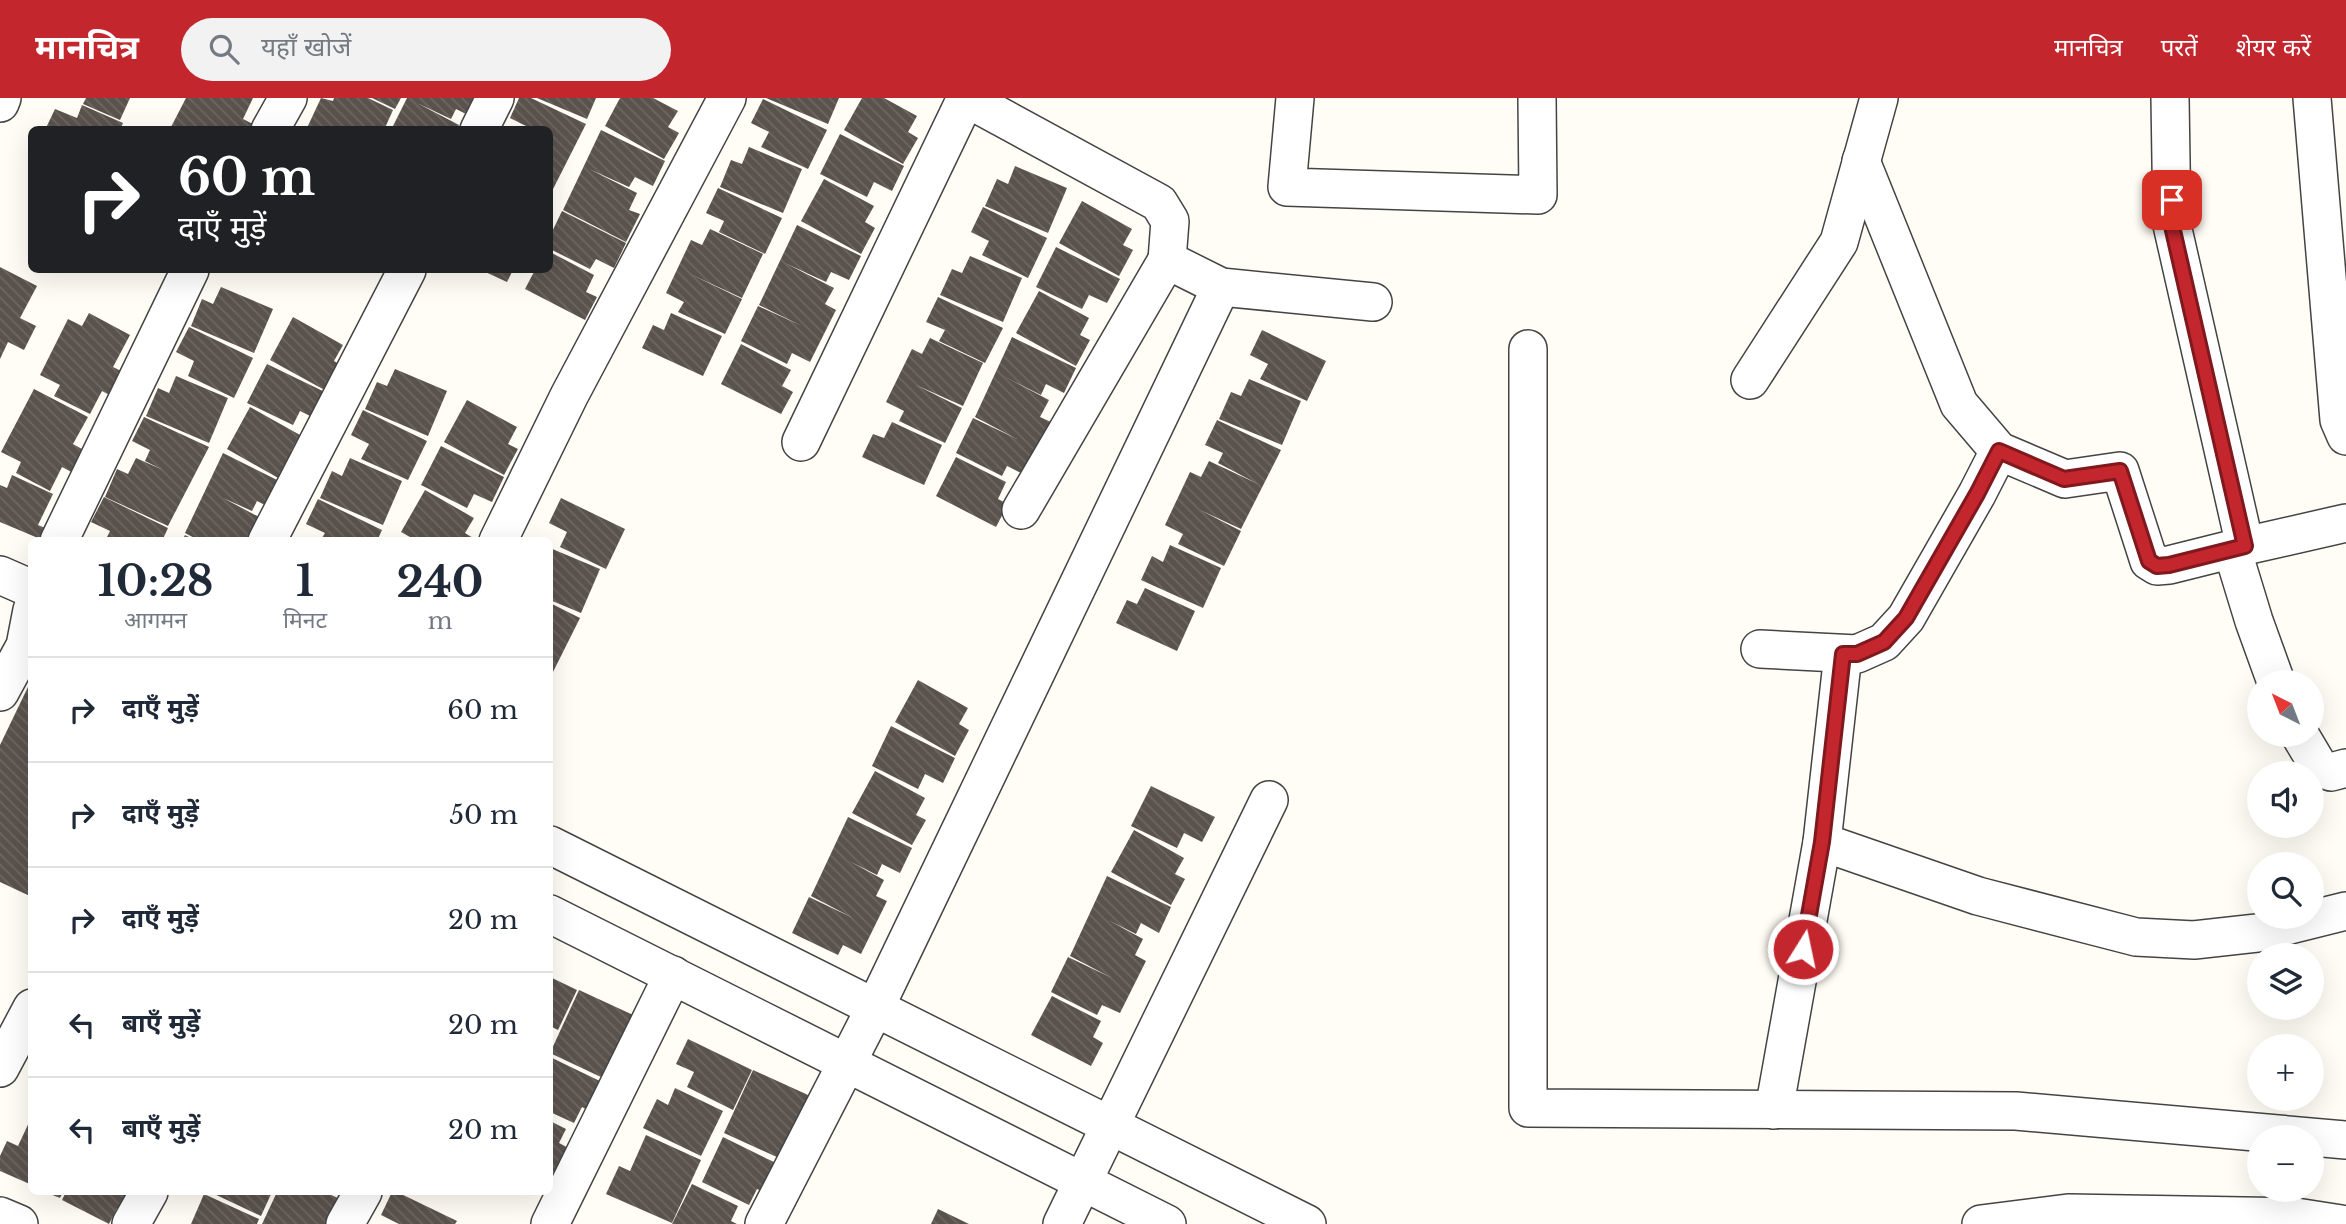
<!DOCTYPE html>
<html lang="hi">
<meta charset="utf-8">
<style>
:root{--surface:#fff;--page:#f2f2f3;--text:#1f2937;--muted:#747a83;--line:#e0e1e3;--accent:#c4262e}
body{margin:0;font-family:"Libre Baskerville","Noto Sans Devanagari",serif;background:var(--page);color:var(--text);height:100vh;display:flex;flex-direction:column;font-size:26px;white-space:nowrap}
*{box-sizing:border-box;margin:0}
p{font-size:23px;color:var(--muted)}
.icon{flex:none;width:38px;height:38px;fill:none;stroke:currentColor;stroke-width:2;stroke-linecap:round;stroke-linejoin:round}
.map{position:relative;flex:1;overflow:hidden}
.side{position:absolute;left:28px;top:439px;width:525px;height:658px;display:flex;flex-direction:column;background:var(--surface);border-radius:10px;box-shadow:0 7px 28px #0002}
.side>*{flex:none}
.guide{position:absolute;left:28px;top:28px;width:525px;height:147px;border-radius:10px;box-shadow:0 7px 28px #0002;background:#202124;color:#fff;overflow:hidden}
.needle{width:46px;rotate:318deg}
.buttons{position:absolute;left:2247px;top:572px;display:grid;gap:14px}
.buttons a{display:grid;place-items:center;width:77px;height:77px;border-radius:50%;background:var(--surface);box-shadow:0 7px 28px #0002;font-size:35px}
.pin{position:absolute;display:grid;place-items:center;width:60px;height:60px;color:#fff;margin:-30px;border-radius:14px;box-shadow:0 4px 10px #0006}
.me{position:absolute;width:77px;margin:-38px;rotate:10deg;stroke-linejoin:round;filter:drop-shadow(0 0 5px #0008)}
.turn{display:flex;align-items:center;gap:24px;height:147px;padding:0 35px;font-size:32px}
.turn .icon{width:91px;height:91px;stroke-width:2.5}
.turn b{display:block;font-size:49px;line-height:60px}
.eta{display:flex;justify-content:space-evenly;align-items:center;height:119px;text-align:center}
.eta b{font-size:42px;font-weight:700;line-height:49px}
ul{padding:0;list-style:none}
li{display:flex;align-items:center;gap:21px;height:105px;padding:0 35px;border-top:2px solid var(--line)}
li div{flex:1}
li b{display:block;font-size:26px}
li em{font-style:normal}
header{display:flex;align-items:center;gap:42px;box-sizing:border-box;height:98px;padding:0 35px;background:var(--accent);color:#fff}
header strong{font-size:33px}
nav{display:flex;gap:38px;margin-inline-start:auto;font-size:24px}
.search{width:490px;height:63px;background:var(--page);display:flex;align-items:center;gap:18px;box-sizing:border-box;padding:0 24px;border-radius:38px;color:var(--muted);font-size:26px}
.map>svg:first-child{display:block}
.building{fill:url(#building-back-hatch)}
.lines{fill:none;stroke-linecap:round;stroke-linejoin:round}
.minor-casing{stroke:#444;stroke-width:40}
.minor{stroke:#fff;stroke-width:37}
.route-casing{stroke:#7f191e;stroke-width:18}
.route{stroke:#c4262e;stroke-width:12}
</style>
<header>
<strong>मानचित्र</strong>
<div class="search"><svg class="icon" aria-label="search" viewBox="0 0 24 24"><circle cx="10" cy="10" r="6"/><path d="M15 15l6 6"/></svg>यहाँ खोजें</div>
<nav><a>मानचित्र</a><a>परतें</a><a>शेयर करें</a></nav>
</header>
<div class="map">
<svg width="2346" height="1126" viewBox="0 0 2346 1126">
<defs>
<pattern id="building-back-hatch" width="6" height="6" patternUnits="userSpaceOnUse" patternTransform="scale(1.75)"><rect width="6" height="6" fill="#5a524d"/><path d="M-1 5l2 2M0 0l6 6M5-1l2 2" fill="none" stroke="#6d6662"/></pattern>
</defs>
<rect width="100%" height="100%" fill="#fffdf5"/>
<g class="building">
<polygon points="86,0 130,0 120,22 83,6"/>
<polygon points="186,0 253,0 243,21 259,29 258,32 176,32 171,29"/>
<polygon points="321,0 333,3 334,0 368,0 393,12 384,32 306,32"/>
<polygon points="372,0 401,0 395,11"/>
<polygon points="407,0 484,0 474,20 456,11 451,21 417,5 459,27 456,32 391,32"/>
<polygon points="519,0 531,0 586,26 550,97 550,32 527,32 528,29 510,20"/>
<polygon points="537,0 596,0 587,21"/>
<polygon points="620,0 653,0 678,13 668,29 679,35 664,61 605,28"/>
<polygon points="766,0 839,0 828,26"/>
<polygon points="862,0 884,0 917,18 908,34 918,40 903,66 844,32"/>
<polygon points="763,1 827,32 808,71 761,49 769,34 751,25"/>
<polygon points="82,7 123,25 120,32 45,32 55,11 77,20"/>
<polygon points="601,32 665,63 653,88 635,79 629,89 589,71 637,95 629,112 640,116 626,144 563,112"/>
<polygon points="840,36 904,68 892,93 874,84 867,99 820,76"/>
<polygon points="749,49 802,71 783,115 720,89 731,62 742,66"/>
<polygon points="1015,68 1067,90 1048,135 985,108 997,81 1008,86"/>
<polygon points="824,81 874,108 865,124 875,130 861,156 801,123"/>
<polygon points="718,90 782,120 765,156 719,134 724,123 706,115"/>
<polygon points="1082,103 1132,131 1123,147 1133,152 1119,178 1059,145"/>
<polygon points="983,109 1047,140 1028,180 982,157 989,143 971,134"/>
<polygon points="562,113 626,145 614,170 596,161 590,171 550,151 550,138"/>
<polygon points="797,127 861,158 849,182 831,174 826,184 785,165 834,190 825,206 836,212 810,264 792,255 787,266 741,243 758,208 802,228 759,207"/>
<polygon points="710,131 763,156 742,200 688,175 742,201 725,236 678,214 684,204 666,195 691,142 702,147"/>
<polygon points="1056,149 1120,181 1107,205 1089,197 1082,211 1036,189"/>
<polygon points="550,154 594,177 586,194 597,199 585,222 525,191 535,172 550,172"/>
<polygon points="970,158 1022,180 1003,224 940,197 952,171 962,175"/>
<polygon points="0,169 37,188 20,220 36,228 24,252 8,244 0,261"/>
<polygon points="481,172 513,172 507,184"/>
<polygon points="221,189 273,211 254,255 191,228 202,201 213,206"/>
<polygon points="1039,193 1089,220 1080,237 1090,242 1076,268 1016,235"/>
<polygon points="938,199 1003,230 985,265 939,243 945,232 926,224"/>
<polygon points="89,215 130,237 113,269 129,277 117,301 102,293 90,316 54,298 60,287 40,277 68,221 82,228"/>
<polygon points="671,215 722,238 703,278 642,250 653,227 664,232"/>
<polygon points="293,219 343,247 334,263 344,269 330,295 270,262"/>
<polygon points="189,229 253,260 234,300 188,278 194,263 176,254"/>
<polygon points="1262,232 1326,263 1307,303 1260,281 1268,266 1250,257"/>
<polygon points="1012,239 1076,270 1064,295 1046,286 1041,297 1001,277 1049,302 1040,319 1051,324 1025,377 1007,368 1002,378 956,355 973,320 1017,341 975,319"/>
<polygon points="930,240 983,265 963,308 916,287 962,310 945,345 899,323 904,313 886,304 912,251 922,256"/>
<polygon points="741,246 791,272 782,288 793,294 781,316 721,286"/>
<polygon points="267,266 331,297 318,322 300,313 293,327 247,305"/>
<polygon points="395,271 447,293 428,338 365,311 377,284 387,288"/>
<polygon points="176,278 228,300 209,345 146,318 158,290 169,295"/>
<polygon points="1249,281 1301,303 1282,347 1219,321 1231,294 1241,298"/>
<polygon points="34,291 88,319 73,346 89,355 77,377 62,369 50,393 16,375 21,364 1,354"/>
<polygon points="467,302 517,329 508,346 518,351 504,377 444,344"/>
<polygon points="250,309 300,337 291,353 301,359 287,385 227,351"/>
<polygon points="363,312 427,343 408,382 361,361 369,346 351,337"/>
<polygon points="144,319 209,349 168,428 105,399 117,371 128,376 136,360 163,372 145,363 150,352 132,343"/>
<polygon points="1217,322 1281,352 1241,431 1200,412 1241,433 1224,468 1178,446 1183,436 1165,427 1190,374 1201,379 1209,363 1258,386 1218,365 1223,355 1205,347"/>
<polygon points="892,324 942,347 924,387 862,359 873,336 884,340"/>
<polygon points="441,348 504,379 492,404 474,396 467,410 421,387"/>
<polygon points="223,355 287,387 275,412 257,403 252,413 223,400 259,419 261,443 200,443 185,435"/>
<polygon points="956,359 1006,384 998,401 1008,406 996,429 936,398"/>
<polygon points="350,360 402,383 383,427 320,400 332,373 342,378"/>
<polygon points="12,377 53,396 38,427 50,432 45,443 0,424 0,387 7,390"/>
<polygon points="425,392 474,420 465,435 478,443 417,443 401,434"/>
<polygon points="104,399 168,430 162,443 105,443 110,433 91,424"/>
<polygon points="561,400 625,431 606,471 560,449 567,434 549,425"/>
<polygon points="318,401 382,432 377,443 320,443 325,435 306,426"/>
<polygon points="185,437 197,443 182,443"/>
<polygon points="1170,447 1221,470 1203,510 1141,482 1152,458 1163,464"/>
<polygon points="550,450 600,471 581,515 550,502"/>
<polygon points="1145,490 1195,513 1177,553 1116,525 1127,502 1137,506"/>
<polygon points="550,505 580,520 550,580"/>
<polygon points="918,582 968,610 959,626 969,632 955,658 895,624"/>
<polygon points="28,589 32,591 32,799 0,784 0,647"/>
<polygon points="891,628 955,660 943,685 925,676 918,691 872,668"/>
<polygon points="875,673 925,700 916,717 926,722 912,747 852,715"/>
<polygon points="1151,688 1215,719 1202,744 1184,735 1177,750 1131,728"/>
<polygon points="848,719 912,750 900,775 882,766 877,777 849,763 884,782 876,798 887,803 861,856 843,847 838,857 792,835 809,799 853,820 811,798"/>
<polygon points="1134,732 1184,760 1175,776 1185,781 1171,807 1111,774"/>
<polygon points="1107,778 1171,809 1159,835 1141,825 1136,836 1108,822 1143,841 1135,857 1146,863 1120,915 1102,907 1097,917 1051,894 1068,859 1112,880 1070,858"/>
<polygon points="550,879 577,892 558,932 550,928"/>
<polygon points="579,892 644,922 603,980 550,955"/>
<polygon points="1052,898 1101,923 1093,939 1103,945 1091,968 1031,937"/>
<polygon points="688,941 752,972 733,1012 687,989 694,974 676,966"/>
<polygon points="550,959 606,986 593,1015 582,1009 574,1025 550,1014"/>
<polygon points="753,972 819,1002 807,1030 795,1024 779,1060 724,1035"/>
<polygon points="675,990 723,1013 701,1058 643,1030 657,1001 668,1007"/>
<polygon points="32,1018 32,1087 0,1073 0,1058 7,1043 18,1048"/>
<polygon points="550,1023 566,1031 559,1045 576,1054 564,1079 550,1072"/>
<polygon points="646,1037 701,1062 672,1125 606,1096 619,1068 630,1073"/>
<polygon points="723,1039 782,1068 768,1096 757,1091 749,1107 702,1084"/>
<polygon points="692,1086 738,1108 731,1123 737,1126 672,1126"/>
<polygon points="45,1094 63,1094 60,1100"/>
<polygon points="66,1094 139,1094 128,1115 117,1110 109,1126 62,1102"/>
<polygon points="210,1094 272,1094 261,1118"/>
<polygon points="277,1094 325,1094 350,1106 341,1126 262,1126"/>
<polygon points="392,1094 397,1094 457,1123 455,1126 399,1126 381,1117"/>
<polygon points="204,1096 259,1121 257,1126 191,1126"/>
<polygon points="938,1111 969,1126 931,1126"/>
</g>
<g class="lines">
<defs>
<g id="minor">
<polyline points="966,0 1159,105 1170,123 1167,162 1221,189 1373,204"/>
<polyline points="1295,0 1287,89 1538,97 1537,0"/>
<polyline points="2170,0 2172,127 2245,448 2346,425"/>
<polyline points="2312,0 2339,322 2346,338"/>
<polyline points="0,5 2,0"/>
<polyline points="270,32 288,0"/>
<polyline points="479,32 495,0"/>
<polyline points="1861,63 1959,306 1999,353 2065,381 2120,373 2149,463 2157,468 2169,467 2245,448"/>
<polyline points="1528,251 1528,1010 2016,1013 2346,1042"/>
<polyline points="1750,282 1839,144 1879,0"/>
<polyline points="801,344 966,0"/>
<polyline points="1021,412 1167,162"/>
<polyline points="59,443 190,172"/>
<polyline points="267,443 407,172"/>
<polyline points="498,443 569,298 727,0"/>
<polyline points="2232,451 2254,523 2276,584"/>
<polyline points="0,477 32,491"/>
<polyline points="1760,551 1857,556 1884,544 1906,520 1977,396 1999,353"/>
<polyline points="0,594 25,548 32,512"/>
<polyline points="2300,637 2319,669 2331,674 2346,670"/>
<polyline points="1822,744 1978,798 2136,839 2194,842 2257,835 2346,813"/>
<polyline points="550,747 1307,1126"/>
<polyline points="550,816 1167,1126"/>
<polyline points="0,970 32,910"/>
<polyline points="1774,1012 1822,744 1843,556"/>
<polyline points="0,1118 19,1126"/>
<polyline points="131,1126 149,1094"/>
<polyline points="345,1126 363,1094"/>
<polyline points="550,1126 673,877"/>
<polyline points="764,1126 875,910 1221,189"/>
<polyline points="1062,1126 1269,702"/>
<polyline points="1981,1126 2068,1115 2296,1119 2341,1126"/>
</g>
</defs>
<use href="#minor" class="minor-casing"/>
<use href="#minor" class="minor"/>
</g>
<g class="lines">
<defs>
<polyline id="route" points="1803,851 1822,744 1843,556 1857,556 1884,544 1906,520 1977,396 1999,353 2064,381 2120,373 2149,463 2157,468 2169,467 2245,448 2172,128 2172,102"/>
</defs>
<use href="#route" class="route-casing"/>
<use href="#route" class="route"/>
</g>
</svg>
<div class="buttons">
<a><svg class="needle" viewBox="-14 -14 28 28"><path d="M0-13l5 13h-10z" fill="#e53935"/><path d="M0 13l5-13h-10z" fill="#747a83"/></svg></a>
<a><svg class="icon" aria-label="sound" viewBox="0 0 24 24"><path d="M4 9h4l5-4v14l-5-4H4zM17 9q2 3 0 6"/></svg></a>
<a><svg class="icon" aria-label="search" viewBox="0 0 24 24"><circle cx="10" cy="10" r="6"/><path d="M15 15l6 6"/></svg></a>
<a><svg class="icon" aria-label="layers" viewBox="0 0 24 24"><path d="M12 4l9 5-9 5-9-5zM3 14l9 5 9-5"/></svg></a>
<a>+</a>
<a>−</a>
</div>
<div class="pin" style="left:2172px;top:102px;background:#d93025"><svg class="icon" aria-label="arrive" viewBox="0 0 24 24"><path d="M6 21V4h12l-3 4 3 4H6"/></svg></div>
<svg class="me" style="left:1803px;top:851px" viewBox="-20 -20 40 40"><circle r="17" fill="#c4262e" stroke="#fff" stroke-width="3"/><path d="M0-11L8 9 0 5-8 9z" fill="#fff"/></svg>
<div class="guide">
<div class="turn"><svg class="icon" aria-label="right" viewBox="0 0 24 24"><path d="M7 20v-9h11M14 6l5 5-5 5"/></svg><div><b>60 m</b>दाएँ मुड़ें</div></div>
</div>
<section class="side">
<div class="eta">
<div><b>10:28</b><p>आगमन</p></div>
<div><b>1</b><p>मिनट</p></div>
<div><b>240</b><p>m</p></div>
</div>
<ul>
<li><svg class="icon" aria-label="right" viewBox="0 0 24 24"><path d="M7 20v-9h11M14 6l5 5-5 5"/></svg><div><b>दाएँ मुड़ें</b></div><em>60 m</em></li>
<li><svg class="icon" aria-label="right" viewBox="0 0 24 24"><path d="M7 20v-9h11M14 6l5 5-5 5"/></svg><div><b>दाएँ मुड़ें</b></div><em>50 m</em></li>
<li><svg class="icon" aria-label="right" viewBox="0 0 24 24"><path d="M7 20v-9h11M14 6l5 5-5 5"/></svg><div><b>दाएँ मुड़ें</b></div><em>20 m</em></li>
<li><svg class="icon" aria-label="left" viewBox="0 0 24 24"><path d="M17 20v-9H6M10 6l-5 5 5 5"/></svg><div><b>बाएँ मुड़ें</b></div><em>20 m</em></li>
<li><svg class="icon" aria-label="left" viewBox="0 0 24 24"><path d="M17 20v-9H6M10 6l-5 5 5 5"/></svg><div><b>बाएँ मुड़ें</b></div><em>20 m</em></li>
</ul>
</section>
</div>
